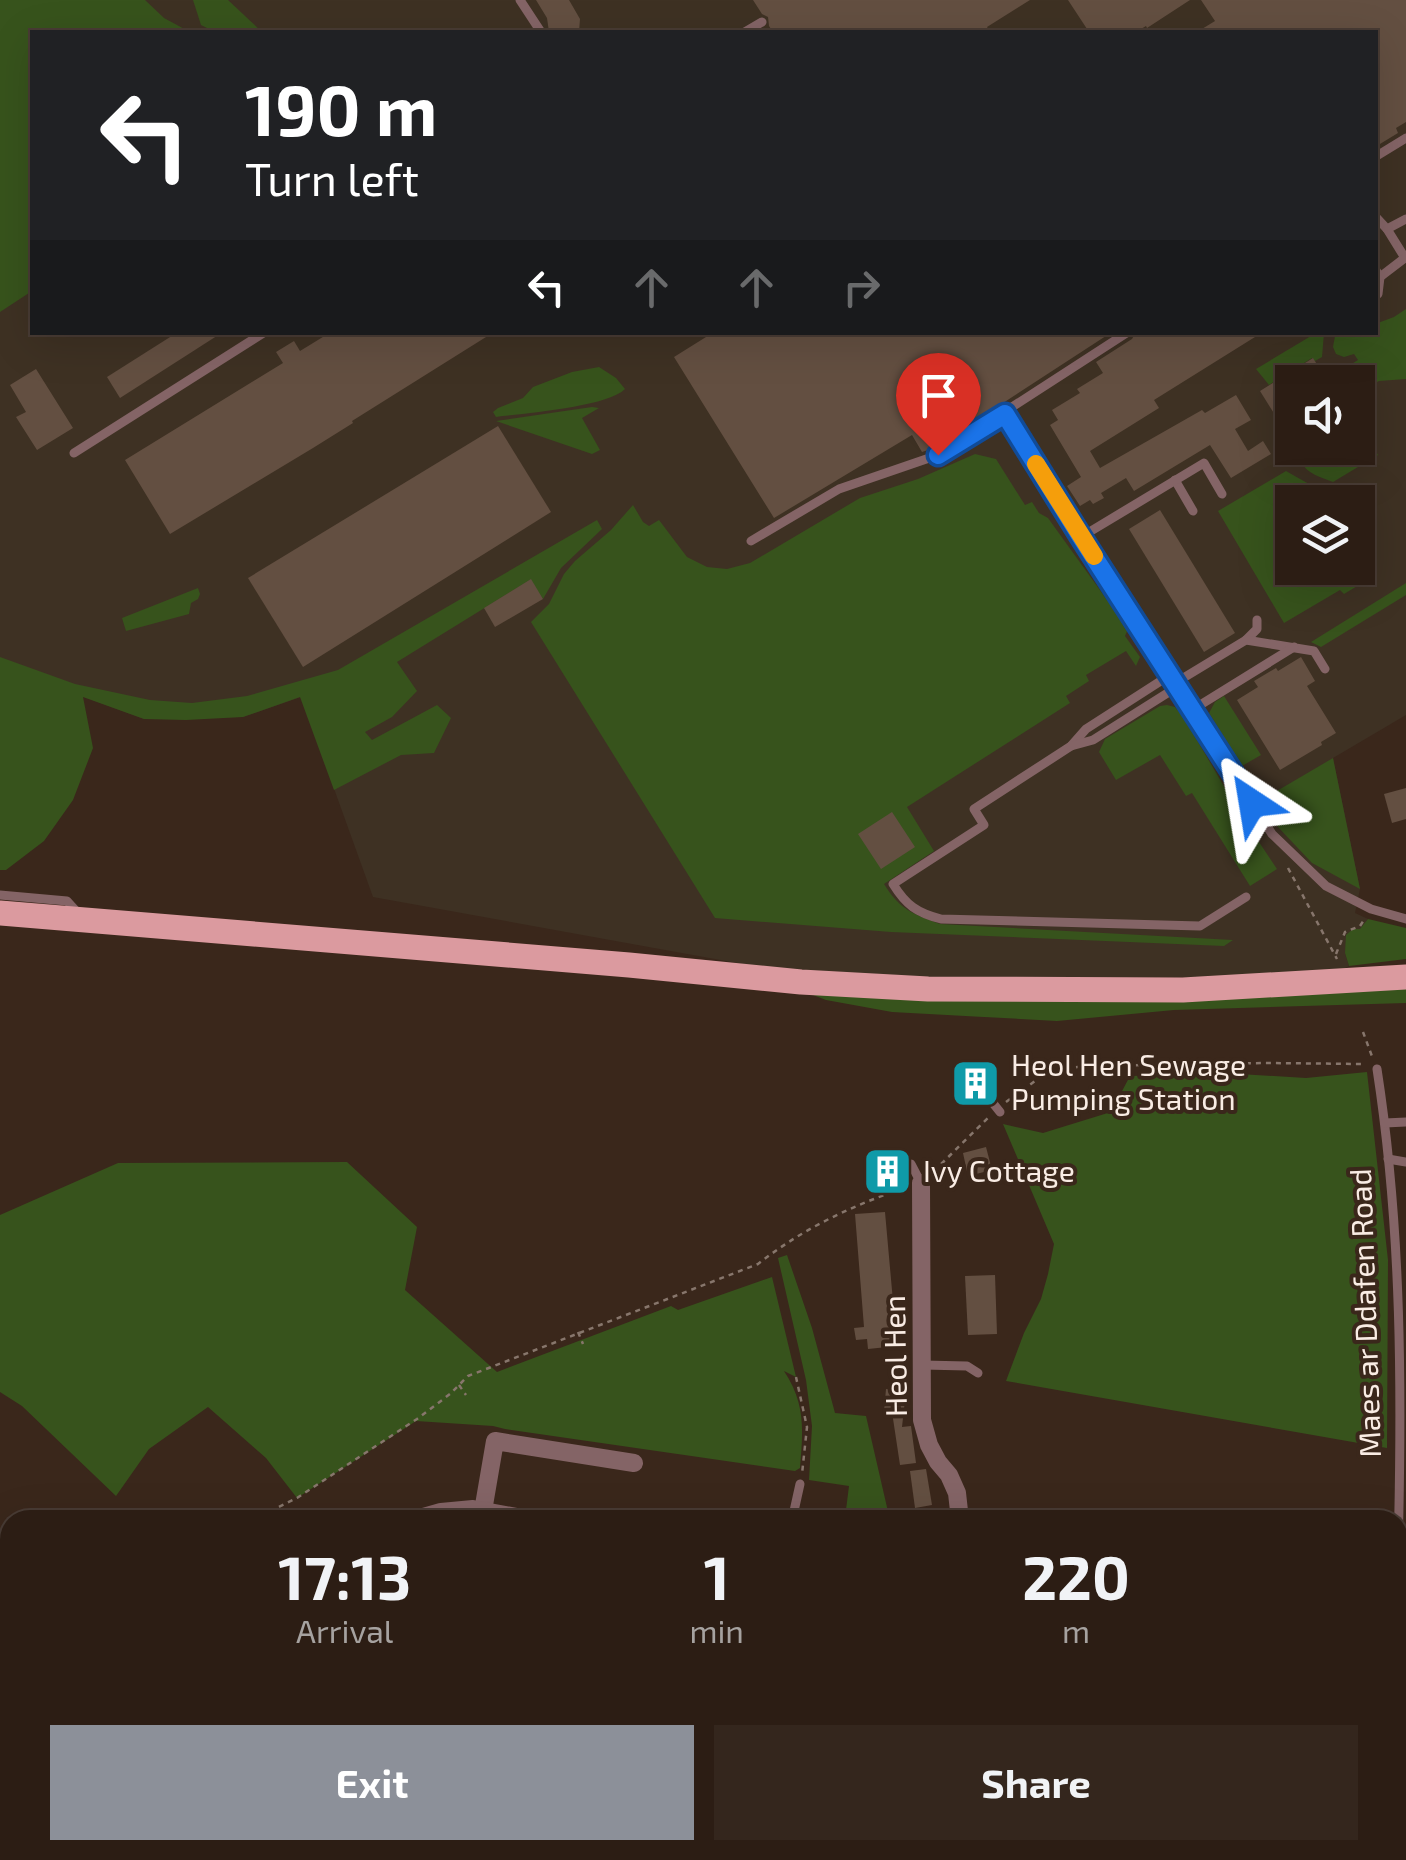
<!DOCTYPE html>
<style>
:root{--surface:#2c1d14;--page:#34261d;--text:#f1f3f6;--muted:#a6a2a0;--line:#483b34;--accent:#8c9099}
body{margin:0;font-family:"Exo 2",sans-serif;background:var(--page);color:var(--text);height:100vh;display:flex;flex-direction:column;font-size:38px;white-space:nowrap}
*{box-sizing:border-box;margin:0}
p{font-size:32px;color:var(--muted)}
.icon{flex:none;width:55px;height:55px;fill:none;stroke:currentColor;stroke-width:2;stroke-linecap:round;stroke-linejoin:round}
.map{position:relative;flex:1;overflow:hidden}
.details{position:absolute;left:0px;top:1510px;width:1408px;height:350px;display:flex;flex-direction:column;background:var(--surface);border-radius:30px 30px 0 0;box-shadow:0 10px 40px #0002,0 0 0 2px var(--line)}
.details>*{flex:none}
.banner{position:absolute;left:30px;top:30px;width:1348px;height:305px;border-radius:0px;box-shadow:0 10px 40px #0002,0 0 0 2px var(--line);background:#202124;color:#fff;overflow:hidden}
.tools{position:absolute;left:1275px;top:365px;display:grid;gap:20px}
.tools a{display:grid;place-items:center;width:100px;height:100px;border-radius:0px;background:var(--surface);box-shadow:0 10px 40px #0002,0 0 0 2px var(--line);font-size:50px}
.pin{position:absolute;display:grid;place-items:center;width:85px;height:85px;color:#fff;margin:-102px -42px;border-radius:50% 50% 50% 0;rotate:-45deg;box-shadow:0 0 10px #0007}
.pin .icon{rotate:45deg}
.me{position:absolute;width:110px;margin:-55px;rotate:327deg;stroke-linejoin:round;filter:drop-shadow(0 0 8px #0008)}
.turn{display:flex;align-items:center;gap:35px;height:210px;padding:0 50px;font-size:45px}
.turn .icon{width:130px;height:130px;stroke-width:2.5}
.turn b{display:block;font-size:70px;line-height:85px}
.lanes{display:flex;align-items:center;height:95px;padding:0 50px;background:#0003;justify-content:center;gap:50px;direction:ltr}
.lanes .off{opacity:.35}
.eta{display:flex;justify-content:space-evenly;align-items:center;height:170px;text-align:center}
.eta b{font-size:60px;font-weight:700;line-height:70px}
.primary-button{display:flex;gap:20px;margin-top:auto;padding:20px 50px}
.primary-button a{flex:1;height:115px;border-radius:0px;background:var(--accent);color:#fff;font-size:40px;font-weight:700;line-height:115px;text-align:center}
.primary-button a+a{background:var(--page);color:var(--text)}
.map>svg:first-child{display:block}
.industrial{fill:#3e3123;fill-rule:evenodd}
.green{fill:#37531c}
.building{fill:#634f41}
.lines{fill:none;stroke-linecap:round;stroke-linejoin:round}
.path{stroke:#87766c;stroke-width:2.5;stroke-dasharray:5 5;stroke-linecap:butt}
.lane{stroke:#846466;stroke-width:9}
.street{stroke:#846466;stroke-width:18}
.primary{stroke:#db9a9f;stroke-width:25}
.route-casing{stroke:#114b97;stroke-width:25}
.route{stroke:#1a73e8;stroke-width:18}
.slow{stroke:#f59e0b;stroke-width:18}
.labels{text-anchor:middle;stroke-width:8;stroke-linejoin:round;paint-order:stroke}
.poi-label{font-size:30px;fill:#f9ece4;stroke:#3a271b;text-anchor:start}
.street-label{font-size:30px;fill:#f9ece4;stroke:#3a271b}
</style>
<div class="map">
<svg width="1406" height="1860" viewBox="0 0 1406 1860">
<rect width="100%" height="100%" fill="#3a271b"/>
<path class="industrial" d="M0 0H1406V715L1333 758 1360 889 1355 913 1368 919 1345 953 1349 966 1336 973 1267 977 945 978 759 967 373 897 301 697 243 717 144 719 0 666ZM32 32H1375V332H32ZM1292 382H1358V448H1292ZM1292 502H1358V568H1292Z"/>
<g class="green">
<polygon points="0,0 145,0 164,18 190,32 32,32 32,291 0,312"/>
<polygon points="193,0 228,0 262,32 215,32 201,25"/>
<polygon points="1406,309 1406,379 1379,381 1358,392 1358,382 1326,382 1326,380 1358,360 1354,354 1344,357 1336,354 1333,347 1335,336 1342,333 1375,332 1375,324 1394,317"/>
<polygon points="1316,333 1324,333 1322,357 1315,361 1312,358 1269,385 1256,369"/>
<path d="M599 367 616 378 625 389C607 407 526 413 496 417L493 412 498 408 523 398 533 387 572 372Z"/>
<polygon points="592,407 599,408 582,418 600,450 592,454 496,421"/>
<path d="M1360 425 1378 455 1333 482C1321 477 1307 474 1301 462 1320 444 1333 448 1358 448V426Z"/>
<path d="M975 454 996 459 1025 505 1032 502 1039 513 1048 518 1128 629 1125 636 1140 657 1136 666 1126 651 1086 675 1089 681 1066 696 1070 703 907 807 934 851 884 884C900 910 913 914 940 924L1233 940 1224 946 891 932 715 918 531 622 549 604 564 574 575 561 611 530 633 505 643 522 649 526 659 520 687 557 707 567 727 569 750 563 860 498 918 479Z"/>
<polygon points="1286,471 1316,488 1324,502 1292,502 1292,568 1358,568 1358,559 1369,579 1344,594 1340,590 1284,623 1218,511"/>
<polygon points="597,520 602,529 561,568 543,599 530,580 397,662 417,691 392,717 365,732 372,740 437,705 451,718 434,753 401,755 334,790 300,697 243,717 186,720 144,719 83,697 93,748 73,800 44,841 6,870 0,870 0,657 75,684 150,700 192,703 247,696 338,670"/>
<polygon points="1406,583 1406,595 1321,647 1311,642"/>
<polygon points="198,588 200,594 198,599 191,603 189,614 126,631 122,618"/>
<polygon points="1224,696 1261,755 1242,766 1209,713 1215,702"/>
<polygon points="1167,705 1175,707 1184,718 1239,812 1277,869 1250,886 1192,793 1186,796 1160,755 1116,780 1099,752 1105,739 1160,706"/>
<polygon points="1333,758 1360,889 1312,863 1277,826 1262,803 1265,798"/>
<polygon points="1368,919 1406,928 1406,959 1349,966 1345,953 1346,935 1353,929 1360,929"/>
<polygon points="795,988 1406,988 1406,1003 1174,1010 1057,1021 892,1012 826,1000"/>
<polygon points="1367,1072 1388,1260 1387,1448 1006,1381 1024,1333 1041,1299 1048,1274 1054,1244 1003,1124 1043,1133 1111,1112 1130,1076 1239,1074 1306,1078"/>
<path d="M347 1162 417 1227 405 1290 497 1372 671 1306 678 1310 772 1277 796 1377 784 1371C806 1404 803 1431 800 1468L795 1471 505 1429 493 1426 416 1421 297 1498 266 1458 208 1407 149 1449 116 1496 22 1406 0 1392V1215L118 1163Z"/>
<polygon points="787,1255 812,1328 835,1413 866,1416 889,1516 846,1510 849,1486 809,1480 812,1426 806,1380 778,1258"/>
<polygon points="0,1773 10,1788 10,1850 135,1850 147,1860 0,1860"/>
</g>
<g class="building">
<polygon points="536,0 569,0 580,19 579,32 549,32 547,18"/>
<polygon points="753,0 1030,0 987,27 990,32 773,32 769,26 768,17 762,14"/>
<polygon points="1068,0 1190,0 1147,28 1146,26 1136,32 1089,32"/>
<polygon points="1201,0 1406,0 1406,122 1396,128 1398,133 1375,147 1375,32 1197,32 1215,21"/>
<polygon points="178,332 223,332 120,398 107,377"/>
<polygon points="331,332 494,332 352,421 353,423 313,448 170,534 125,460 283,363 276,352 294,341 300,351"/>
<polygon points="714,332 1112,332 934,448 922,452 912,435 774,518 674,357"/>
<polygon points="1136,332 1263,332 1154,400 1159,408 1090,451 1100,468 1202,410 1205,413 1236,395 1251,420 1235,429 1248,451 1263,441 1271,454 1231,478 1210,445 1134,491 1126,478 1101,493 1104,498 1093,504 1090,500 1080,506 1067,486 1081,477 1050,425 1058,420 1052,410 1080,393 1077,389 1103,373 1096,362 1132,339"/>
<polygon points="1313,358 1328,382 1292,382 1292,442 1260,391"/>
<polygon points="36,369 73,428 37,450 16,417 26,412 10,385"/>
<polygon points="498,426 551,512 303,667 248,578"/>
<polygon points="1160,510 1235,633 1204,652 1129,529"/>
<polygon points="531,579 543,599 495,627 484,608"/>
<polygon points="1301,657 1315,681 1307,686 1336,733 1321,742 1322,745 1280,770 1237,700 1258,687 1254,681 1276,668 1278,671"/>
<polygon points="1406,788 1406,819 1392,823 1384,794"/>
<polygon points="892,812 915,847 881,869 858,834"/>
<polygon points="986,1147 992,1170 968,1176 963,1153"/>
<polygon points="885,1212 897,1346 868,1349 867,1339 856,1340 854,1328 864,1327 855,1214"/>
<polygon points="995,1275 997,1334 968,1335 965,1276"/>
<polygon points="886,1389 906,1391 902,1427 911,1426 916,1463 900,1465 892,1412 884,1412"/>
<polygon points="926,1469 932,1505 915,1508 910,1471"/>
</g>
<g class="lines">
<g class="path">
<polyline points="1288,868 1337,959"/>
<polyline points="1336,954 1345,932 1360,926 1364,920"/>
<polyline points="1363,1032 1373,1059"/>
<polyline points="1006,1102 1046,1073 1083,1066 1265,1063 1363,1064"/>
<polyline points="934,1171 989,1117"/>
<polyline points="578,1332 583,1344"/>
<polyline points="796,1377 807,1427 802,1474"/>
<polyline points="459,1385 466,1395"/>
<path d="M252 1520 297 1498 417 1419 450 1394 468 1376 758 1264C801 1230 850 1206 902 1189"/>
</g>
<g class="lane">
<polyline points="520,0 541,32"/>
<polyline points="745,32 762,22"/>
<polyline points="1375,157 1406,138"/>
<polyline points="1375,216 1387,229 1406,219"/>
<polyline points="1387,229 1405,258"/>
<polyline points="1375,269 1380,277 1378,294 1375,296"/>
<polyline points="1380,277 1406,257"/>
<polyline points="1005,414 1081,537 1272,834 1326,886 1371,909 1406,919"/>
<polyline points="74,453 265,332"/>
<polyline points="1175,480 1193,511"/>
<polyline points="1081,537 1204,463 1222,494"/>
<polyline points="751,541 839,489 938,455 1128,332"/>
<polyline points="1246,640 1257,629 1257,620"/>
<path d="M1170 675 1086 729 1071 746 974 809 984 825 893 884C906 905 917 913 941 919L1200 926 1246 897"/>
<polyline points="1175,683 1246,640 1314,651 1325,669"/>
<polyline points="1192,710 1294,647"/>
<polyline points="1071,746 1093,740 1177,687"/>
<polyline points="0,895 67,901 77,912"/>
<path d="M1377 1069C1402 1230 1402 1392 1398 1554"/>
<polyline points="981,1088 1000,1112"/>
<polyline points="1385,1123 1406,1122"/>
<polyline points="1388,1159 1406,1162"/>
<polyline points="911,1164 921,1183"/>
<polyline points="923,1365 967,1366 978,1373"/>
<polyline points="792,1520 800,1484"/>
</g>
<g class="street">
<polyline points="921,1183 922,1420 929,1445 938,1462 949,1475 957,1493 960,1520"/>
<polyline points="483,1511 495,1441 634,1463"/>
<polyline points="413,1520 441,1512 473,1509 533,1520"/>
<polyline points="1398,1663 1406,1664"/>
<polyline points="0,1699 10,1688"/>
<polyline points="146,1850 159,1860"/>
<polyline points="1004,1850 1005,1860"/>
<polyline points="1306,1850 1369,1860"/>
<polyline points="1205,1860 1207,1850"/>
</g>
<polyline class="primary" points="0,913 629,965 801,982 928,989 1183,990 1406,977"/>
</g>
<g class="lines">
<defs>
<polyline id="route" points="938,455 1005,414 1081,537 1252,803"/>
</defs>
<use href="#route" class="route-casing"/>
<use href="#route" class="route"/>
<polyline class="slow" points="1036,464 1094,556"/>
</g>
<defs>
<symbol id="building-square" viewBox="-11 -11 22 22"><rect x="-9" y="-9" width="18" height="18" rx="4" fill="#0f9aa8" stroke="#3a271b"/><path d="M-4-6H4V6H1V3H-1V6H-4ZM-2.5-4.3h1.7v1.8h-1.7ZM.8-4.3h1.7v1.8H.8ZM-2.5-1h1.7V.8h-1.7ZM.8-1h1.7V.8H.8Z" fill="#fff"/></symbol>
</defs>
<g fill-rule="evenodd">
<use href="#building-square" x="948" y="1056" width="55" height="55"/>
<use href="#building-square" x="860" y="1144" width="55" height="55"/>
</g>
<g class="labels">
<g class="poi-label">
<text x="1011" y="1076">Heol Hen Sewage<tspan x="1011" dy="34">Pumping Station</tspan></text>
<text x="923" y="1182">Ivy Cottage</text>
</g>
<g class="street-label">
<text transform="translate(1366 1313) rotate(-92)" y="10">Maes ar Ddafen Road</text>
<text transform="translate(896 1356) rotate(-91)" y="10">Heol Hen</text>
</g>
</g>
</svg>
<div class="tools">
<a><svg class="icon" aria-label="sound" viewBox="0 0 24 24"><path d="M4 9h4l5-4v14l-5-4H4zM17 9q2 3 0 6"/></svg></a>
<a><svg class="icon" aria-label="layers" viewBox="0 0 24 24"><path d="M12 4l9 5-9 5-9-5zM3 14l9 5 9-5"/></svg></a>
</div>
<div class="pin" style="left:938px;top:455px;background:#d93025"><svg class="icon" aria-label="arrive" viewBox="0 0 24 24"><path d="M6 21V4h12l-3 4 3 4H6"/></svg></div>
<svg class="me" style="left:1252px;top:803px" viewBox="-20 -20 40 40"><path d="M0-17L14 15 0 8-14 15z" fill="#1a73e8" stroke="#fff" stroke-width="4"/></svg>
<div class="banner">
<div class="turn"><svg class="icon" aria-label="left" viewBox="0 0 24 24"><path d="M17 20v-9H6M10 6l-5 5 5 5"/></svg><div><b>190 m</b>Turn left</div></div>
<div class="lanes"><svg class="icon" aria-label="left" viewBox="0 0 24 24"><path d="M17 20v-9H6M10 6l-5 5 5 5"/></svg><svg class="icon off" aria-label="ahead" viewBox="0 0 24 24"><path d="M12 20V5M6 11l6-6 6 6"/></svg><svg class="icon off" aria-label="ahead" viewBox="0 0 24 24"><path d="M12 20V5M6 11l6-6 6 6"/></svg><svg class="icon off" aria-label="right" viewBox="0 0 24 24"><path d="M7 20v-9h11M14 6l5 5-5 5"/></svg></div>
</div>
<section class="details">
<div class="eta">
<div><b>17:13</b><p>Arrival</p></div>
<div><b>1</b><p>min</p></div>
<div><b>220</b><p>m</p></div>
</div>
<div class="primary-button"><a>Exit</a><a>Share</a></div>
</section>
</div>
